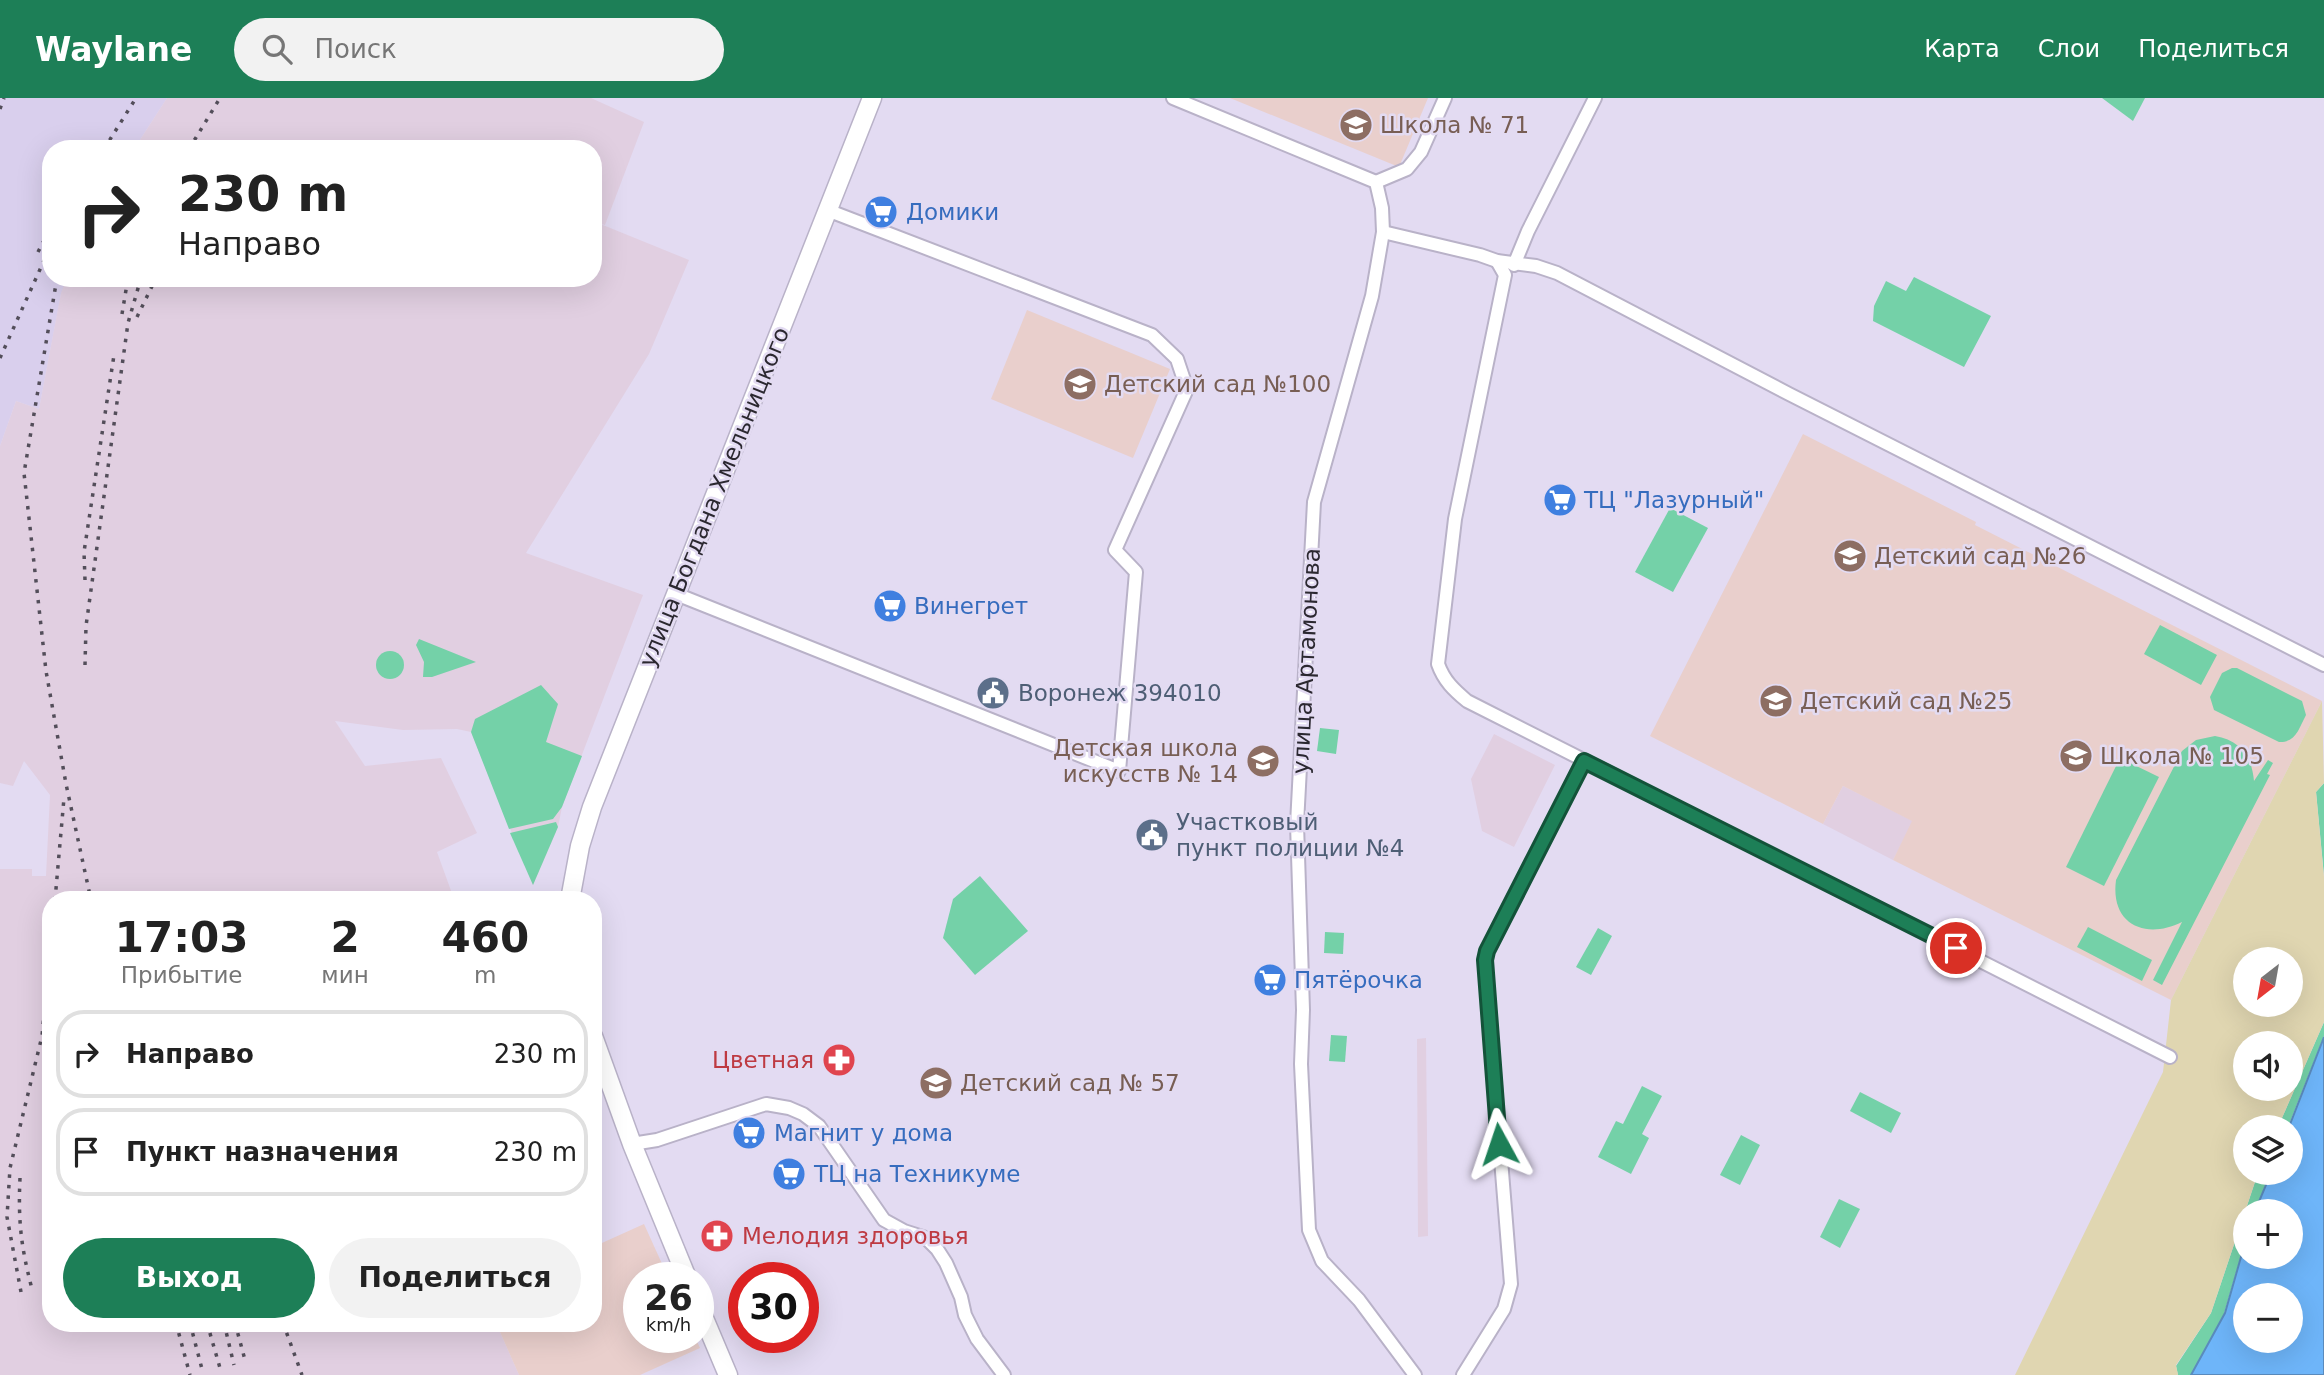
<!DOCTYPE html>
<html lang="ru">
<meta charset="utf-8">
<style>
:root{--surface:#fff;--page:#f2f2f2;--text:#222;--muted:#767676;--line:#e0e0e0;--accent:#1d7f57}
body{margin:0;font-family:"DejaVu Sans",sans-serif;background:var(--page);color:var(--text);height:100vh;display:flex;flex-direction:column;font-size:26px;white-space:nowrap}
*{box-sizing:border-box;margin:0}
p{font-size:23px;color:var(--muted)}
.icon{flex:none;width:38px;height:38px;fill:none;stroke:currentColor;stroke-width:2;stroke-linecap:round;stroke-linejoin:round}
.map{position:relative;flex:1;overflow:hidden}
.sheet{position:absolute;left:42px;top:793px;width:560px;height:441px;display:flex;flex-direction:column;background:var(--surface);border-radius:28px;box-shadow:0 7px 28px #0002}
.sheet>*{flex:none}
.guide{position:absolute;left:42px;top:42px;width:560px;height:147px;border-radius:28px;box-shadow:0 7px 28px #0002;background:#fff;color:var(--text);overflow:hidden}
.needle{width:46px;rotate:211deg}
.controls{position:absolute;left:2233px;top:849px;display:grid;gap:14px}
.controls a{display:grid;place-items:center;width:70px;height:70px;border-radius:50%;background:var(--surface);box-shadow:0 7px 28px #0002;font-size:35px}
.speed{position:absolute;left:623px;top:1164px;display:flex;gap:14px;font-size:35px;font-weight:700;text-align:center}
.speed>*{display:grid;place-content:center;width:91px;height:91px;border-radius:50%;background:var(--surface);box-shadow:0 7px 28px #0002;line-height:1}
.speed small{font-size:18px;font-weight:400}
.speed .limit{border:10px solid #d22;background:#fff;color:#111}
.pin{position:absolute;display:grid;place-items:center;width:60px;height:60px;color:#fff;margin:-30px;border:4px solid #fff;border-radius:50%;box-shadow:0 2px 7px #0007}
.me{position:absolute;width:77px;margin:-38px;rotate:355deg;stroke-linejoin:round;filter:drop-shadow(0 0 5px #0008)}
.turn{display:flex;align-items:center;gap:24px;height:147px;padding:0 21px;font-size:32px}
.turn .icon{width:91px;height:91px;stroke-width:2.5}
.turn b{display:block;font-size:49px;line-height:60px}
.eta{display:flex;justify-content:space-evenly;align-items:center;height:119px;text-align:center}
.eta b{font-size:42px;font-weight:700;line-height:49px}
.action{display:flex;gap:14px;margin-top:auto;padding:14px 21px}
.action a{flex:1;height:80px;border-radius:42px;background:var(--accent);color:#fff;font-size:28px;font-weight:700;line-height:80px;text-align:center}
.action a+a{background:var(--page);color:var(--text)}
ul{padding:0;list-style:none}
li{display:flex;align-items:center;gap:21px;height:88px;margin:0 14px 10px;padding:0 7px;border:4px solid var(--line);border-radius:28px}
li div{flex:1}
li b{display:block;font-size:26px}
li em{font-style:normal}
header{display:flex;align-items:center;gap:42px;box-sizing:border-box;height:98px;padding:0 35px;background:var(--accent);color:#fff}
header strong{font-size:33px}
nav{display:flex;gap:38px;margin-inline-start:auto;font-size:24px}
.search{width:490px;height:63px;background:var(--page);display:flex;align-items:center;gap:18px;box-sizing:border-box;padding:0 24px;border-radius:38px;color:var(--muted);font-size:26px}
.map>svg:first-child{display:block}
.built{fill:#d9cfed}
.industrial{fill:#e1cfe1}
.education{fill:#e9cfcc}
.green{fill:#74d1a8}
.sand{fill:#e0d6b1;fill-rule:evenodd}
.water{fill:#6eb5f9;stroke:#5a8bbd;stroke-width:2;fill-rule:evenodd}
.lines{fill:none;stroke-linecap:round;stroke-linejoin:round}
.minor-casing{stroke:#b9b2c8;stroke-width:16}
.secondary-casing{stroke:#b9b2c8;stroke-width:21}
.minor{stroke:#fff;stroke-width:12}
.secondary{stroke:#fff;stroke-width:18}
.rail{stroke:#534e5a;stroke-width:3.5;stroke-dasharray:3.5 7;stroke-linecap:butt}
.route-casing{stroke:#135339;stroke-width:18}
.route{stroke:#1d7f57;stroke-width:12}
.labels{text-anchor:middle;stroke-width:5;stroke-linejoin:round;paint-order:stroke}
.education-label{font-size:23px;fill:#785e54;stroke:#e3dbf2;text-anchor:start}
.shop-label{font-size:23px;fill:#366cbe;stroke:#e3dbf2;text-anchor:start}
.street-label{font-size:23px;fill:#2b2830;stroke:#e3dbf2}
.service-label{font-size:23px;fill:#4e5e75;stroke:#e3dbf2;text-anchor:start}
.health-label{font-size:23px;fill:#be3a42;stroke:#e3dbf2;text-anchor:end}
</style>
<header>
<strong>Waylane</strong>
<div class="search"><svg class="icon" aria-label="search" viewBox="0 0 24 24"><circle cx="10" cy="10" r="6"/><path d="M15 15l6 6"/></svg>Поиск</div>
<nav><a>Карта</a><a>Слои</a><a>Поделиться</a></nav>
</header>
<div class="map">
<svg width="2324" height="1277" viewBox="0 0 2324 1277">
<rect width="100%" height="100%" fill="#e3dbf2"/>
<polygon class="built" points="0,0 167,0 134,51 51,51 51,180 67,180 61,196 39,311 16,303 0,348"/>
<g class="industrial">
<polygon points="167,0 591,0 644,24 605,127 598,125 689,162 649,256 526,455 643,497 562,709 558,729 533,787 471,634 457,631 403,632 335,623 365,668 441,660 477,735 437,754 454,801 51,802 51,1225 496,1225 519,1277 0,1277 0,771 32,771 32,778 46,778 50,697 24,663 13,688 0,685 0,348 16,303 39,311 61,195 67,180 593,180 593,51 134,51"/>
<polygon points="1494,636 1555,667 1514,749 1482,733 1471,681"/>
<polygon points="1843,688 1913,723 1893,762 1823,726"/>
<polygon points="1426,940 1428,1138 1418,1139 1417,941"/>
</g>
<g class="education">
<polygon points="1230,0 1428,0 1399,69"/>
<polygon points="1027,212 1170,271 1133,360 991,301"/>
<polygon points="1803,336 1976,424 1975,427 2322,603 2171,902 1893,762 1912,723 1843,688 1823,726 1650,638"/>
<polygon points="644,1126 668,1179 639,1180 639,1239 695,1239 700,1250 640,1277 519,1277 496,1225 593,1225 593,1149"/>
</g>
<g class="green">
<polygon points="2102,0 2145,0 2133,23"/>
<polygon points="1914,179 1991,218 1964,269 1873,223 1874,208 1886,183 1906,193"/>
<polygon points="1670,410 1708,430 1673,494 1635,474"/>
<polygon points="2160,527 2217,557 2201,587 2144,556"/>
<polygon points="419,541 476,564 432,579 423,579 424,564 416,547"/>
<circle cx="390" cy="567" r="14"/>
<path d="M2232 570H2237L2302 603 2306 617C2299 630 2296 645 2279 644L2214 612 2210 599 2222 575Z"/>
<polygon points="541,587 558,606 546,644 582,658 562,709 553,721 509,731 471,634 475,621"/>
<polygon points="1320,630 1339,632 1336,656 1317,653"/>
<path d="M2215 638C2240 642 2252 659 2254 683L2268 662 2273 665 2267 676 2270 677 2162 887 2153 882 2182 824C2146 842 2110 827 2116 782L2182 653 2196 642Z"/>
<polygon points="2120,660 2159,679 2104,788 2066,769"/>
<polygon points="2324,685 2324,778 2316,694"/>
<polygon points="556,724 558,729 533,787 510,735"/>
<polygon points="980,778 1028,833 975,877 943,840 953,801"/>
<polygon points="2088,829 2152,862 2142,883 2077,849"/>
<polygon points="1598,830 1612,838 1591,877 1576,869"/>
<polygon points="1325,834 1344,835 1343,856 1324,855"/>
<polygon points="2324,924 2324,938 2288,1029 2278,1029"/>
<polygon points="1331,937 1347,938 1345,964 1329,963"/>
<polygon points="1642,988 1662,998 1642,1036 1649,1040 1631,1076 1598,1059 1616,1023 1623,1026"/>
<polygon points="1860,994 1901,1015 1891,1035 1850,1013"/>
<polygon points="1741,1037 1760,1047 1740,1087 1720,1077"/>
<polygon points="2258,1075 2270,1075 2255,1113 2245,1113 2245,1144 2223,1219 2191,1277 2178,1277 2176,1268 2211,1215"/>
<polygon points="1839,1101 1860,1111 1840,1150 1820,1139"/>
</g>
<path class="sand" d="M2322 603 2324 685 2316 694 2324 779V924L2278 1029H2245V1074L2258 1075 2211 1215 2176 1267 2178 1277H2015L2163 974 2171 902ZM2245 861H2291V906H2245ZM2245 945H2291V990H2245Z"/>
<path class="water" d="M2324 939V1277H2191L2225 1215 2245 1145V1158H2291V1113H2255L2271 1075 2291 1074 2289 1029ZM2291 1197V1242H2245V1197Z"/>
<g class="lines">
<defs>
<g id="minor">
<polyline points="1173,0 1376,84 1382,110 1383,134 1372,198 1314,404 1297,726 1303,912 1301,966 1309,1132 1322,1163 1359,1202 1415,1277"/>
<polyline points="1376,84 1407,71 1421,54 1445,0"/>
<polyline points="1383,134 1480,157 1497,163 1536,168 1557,175 1789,296 2324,567"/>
<path d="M1497 163 1505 177 1455 421 1438 566C1444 583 1454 592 1467 603L2170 959"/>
<polyline points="1514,167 1528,133 1595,0"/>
<polyline points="676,496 1119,673 1136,474 1115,452 1187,291 1177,261 1152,237 827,112"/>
<polyline points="632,1046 657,1042 766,1006 789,1010 803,1016 819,1028 884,1122 904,1133 926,1140 937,1151 946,1165 961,1199 965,1217 977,1241 1004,1277"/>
<polyline points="1463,1277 1504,1211 1511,1186 1485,862 1487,853 1584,663"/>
</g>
<g id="secondary">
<polyline points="570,802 580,748 592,709 872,0"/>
<polyline points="593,938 632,1046 687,1180"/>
<polyline points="698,1206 728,1277"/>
</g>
</defs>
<use href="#minor" class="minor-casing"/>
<use href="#secondary" class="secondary-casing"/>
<use href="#minor" class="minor"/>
<use href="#secondary" class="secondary"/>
<g class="rail">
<polyline points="0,11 4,0"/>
<polyline points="104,51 136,0"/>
<polyline points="189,51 220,0"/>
<polyline points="38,154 51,129"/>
<polyline points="57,180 24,375 46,573 66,686 91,802"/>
<polyline points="122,216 128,180"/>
<polyline points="137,219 156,180"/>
<polyline points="0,260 51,147"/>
<polyline points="85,482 84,454 114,257"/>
<polyline points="85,567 86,528 128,225 141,180"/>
<polyline points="55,802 64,700"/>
<path d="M20 1080C18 1123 21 1149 32 1191"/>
<polyline points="21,1194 7,1119 10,1070 42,938 51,843"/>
<polyline points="147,1225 147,1229"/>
<polyline points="176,1225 190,1277"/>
<polyline points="190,1225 203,1275"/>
<polyline points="207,1225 220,1270"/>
<polyline points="224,1225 234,1267"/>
<polyline points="235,1225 245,1262"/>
<polyline points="283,1225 302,1277"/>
</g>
</g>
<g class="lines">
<defs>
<polyline id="route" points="1499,1046 1485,862 1487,853 1584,663 1956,850"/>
</defs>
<use href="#route" class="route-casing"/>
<use href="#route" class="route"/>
</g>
<defs>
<symbol id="school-disc" viewBox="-11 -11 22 22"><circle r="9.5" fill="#8d6e63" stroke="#e3dbf2"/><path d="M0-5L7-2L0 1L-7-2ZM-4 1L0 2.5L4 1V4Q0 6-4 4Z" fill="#fff"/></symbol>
<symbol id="supermarket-disc" viewBox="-11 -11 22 22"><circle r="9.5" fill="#3f7fe0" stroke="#e3dbf2"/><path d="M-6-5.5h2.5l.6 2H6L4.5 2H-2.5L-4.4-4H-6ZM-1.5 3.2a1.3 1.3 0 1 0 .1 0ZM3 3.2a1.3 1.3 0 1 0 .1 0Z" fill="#fff"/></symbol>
<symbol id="civic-disc" viewBox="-11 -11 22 22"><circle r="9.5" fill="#5c6f8a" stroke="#e3dbf2"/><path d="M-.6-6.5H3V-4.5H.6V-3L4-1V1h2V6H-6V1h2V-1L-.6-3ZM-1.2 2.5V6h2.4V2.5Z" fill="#fff"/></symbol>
<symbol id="pharmacy-disc" viewBox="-11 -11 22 22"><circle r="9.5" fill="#e0444e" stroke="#e3dbf2"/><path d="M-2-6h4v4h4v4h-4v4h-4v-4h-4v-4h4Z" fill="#fff"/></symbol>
</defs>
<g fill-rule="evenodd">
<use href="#school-disc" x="1337" y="8" width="38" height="38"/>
<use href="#supermarket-disc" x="862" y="95" width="38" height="38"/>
<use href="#school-disc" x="1061" y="267" width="38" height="38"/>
<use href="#supermarket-disc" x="1541" y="383" width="38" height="38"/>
<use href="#school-disc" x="1831" y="439" width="38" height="38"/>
<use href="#supermarket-disc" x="871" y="489" width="38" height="38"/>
<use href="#civic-disc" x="974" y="576" width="38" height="38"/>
<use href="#school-disc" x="1757" y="584" width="38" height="38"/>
<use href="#school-disc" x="2057" y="639" width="38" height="38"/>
<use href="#school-disc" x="1244" y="644" width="38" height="38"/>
<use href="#civic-disc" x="1133" y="718" width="38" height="38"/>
<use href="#supermarket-disc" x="1251" y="863" width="38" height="38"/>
<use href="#pharmacy-disc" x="820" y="943" width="38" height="38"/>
<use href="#school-disc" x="917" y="966" width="38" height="38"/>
<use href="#supermarket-disc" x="730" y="1016" width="38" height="38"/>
<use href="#supermarket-disc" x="770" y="1057" width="38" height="38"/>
<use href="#pharmacy-disc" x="698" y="1119" width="38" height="38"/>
</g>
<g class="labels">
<g class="education-label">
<text x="1380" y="35">Школа № 71</text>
<text x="1104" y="294">Детский сад №100</text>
<text x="1874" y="466">Детский сад №26</text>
<text x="1800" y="611">Детский сад №25</text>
<text x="1238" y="658" text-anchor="end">Детская школа<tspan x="1238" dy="26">искусств № 14</tspan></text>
<text x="2100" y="666">Школа № 105</text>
<text x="960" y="993">Детский сад № 57</text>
</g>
<g class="shop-label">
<text x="906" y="122">Домики</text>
<text x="1584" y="410">ТЦ "Лазурный"</text>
<text x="914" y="516">Винегрет</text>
<text x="1294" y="890">Пятёрочка</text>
<text x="774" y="1043">Магнит у дома</text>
<text x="814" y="1084">ТЦ на Техникуме</text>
</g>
<g class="street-label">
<text transform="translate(714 399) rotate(-68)" y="8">улица Богдана Хмельницкого</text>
<text transform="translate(1306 563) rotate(-87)" y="8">улица Артамонова</text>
</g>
<g class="service-label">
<text x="1018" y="603">Воронеж 394010</text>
<text x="1176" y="732">Участковый<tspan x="1176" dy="26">пункт полиции №4</tspan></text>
</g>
<g class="health-label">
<text x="814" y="970">Цветная</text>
<text x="742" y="1146" text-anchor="start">Мелодия здоровья</text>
</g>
</g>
</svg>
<div class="controls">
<a><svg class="needle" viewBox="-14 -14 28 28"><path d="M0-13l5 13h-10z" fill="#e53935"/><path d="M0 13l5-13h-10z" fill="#767676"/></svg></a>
<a><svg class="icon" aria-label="sound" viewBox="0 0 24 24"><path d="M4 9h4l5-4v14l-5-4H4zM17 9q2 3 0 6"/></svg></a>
<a><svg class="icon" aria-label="layers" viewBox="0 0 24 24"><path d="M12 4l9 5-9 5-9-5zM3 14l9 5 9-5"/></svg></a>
<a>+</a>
<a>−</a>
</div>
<div class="speed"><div>26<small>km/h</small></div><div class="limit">30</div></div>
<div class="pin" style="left:1956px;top:850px;background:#d93025"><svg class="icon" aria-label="arrive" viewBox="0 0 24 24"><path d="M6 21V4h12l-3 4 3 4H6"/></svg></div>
<svg class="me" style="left:1499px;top:1046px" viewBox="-20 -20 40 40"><path d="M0-17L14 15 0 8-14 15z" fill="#1d7f57" stroke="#fff" stroke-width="4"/></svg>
<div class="guide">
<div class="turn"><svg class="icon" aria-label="right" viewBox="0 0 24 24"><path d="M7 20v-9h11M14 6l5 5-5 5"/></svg><div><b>230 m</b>Направо</div></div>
</div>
<section class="sheet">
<div class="eta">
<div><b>17:03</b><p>Прибытие</p></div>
<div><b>2</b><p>мин</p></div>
<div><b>460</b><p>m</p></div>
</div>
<ul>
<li><svg class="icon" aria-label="right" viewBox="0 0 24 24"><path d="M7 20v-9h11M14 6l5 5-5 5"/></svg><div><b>Направо</b></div><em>230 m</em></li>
<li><svg class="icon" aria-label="arrive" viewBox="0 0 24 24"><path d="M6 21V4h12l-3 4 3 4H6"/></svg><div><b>Пункт назначения</b></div><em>230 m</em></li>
</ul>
<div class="action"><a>Выход</a><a>Поделиться</a></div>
</section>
</div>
